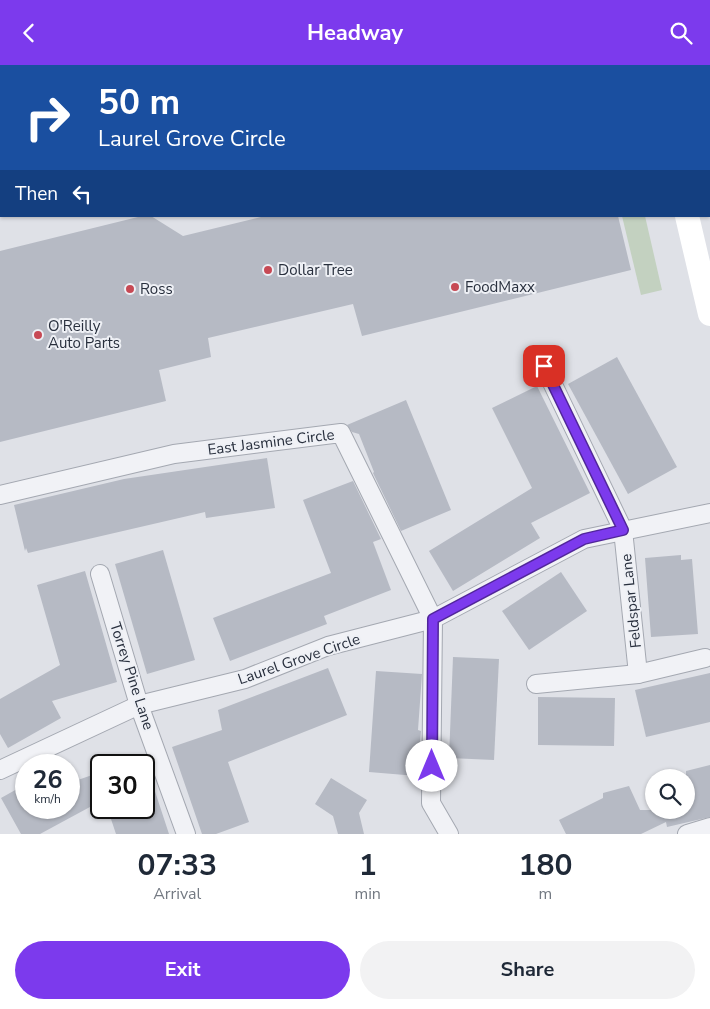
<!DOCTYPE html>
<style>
:root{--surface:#fff;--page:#f2f2f3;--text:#1f2937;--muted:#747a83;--accent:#7c3aed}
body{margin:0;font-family:"Nunito Sans",sans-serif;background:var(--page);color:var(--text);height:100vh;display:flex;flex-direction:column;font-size:19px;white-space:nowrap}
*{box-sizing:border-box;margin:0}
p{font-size:16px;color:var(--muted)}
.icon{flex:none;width:28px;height:28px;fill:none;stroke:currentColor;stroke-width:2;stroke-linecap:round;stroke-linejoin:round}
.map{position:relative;height:769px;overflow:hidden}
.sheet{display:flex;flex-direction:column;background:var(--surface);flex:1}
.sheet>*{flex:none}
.top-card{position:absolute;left:0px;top:0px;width:710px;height:152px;box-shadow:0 1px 4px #0004;background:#1a4fa0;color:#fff;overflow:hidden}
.buttons{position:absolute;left:645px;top:704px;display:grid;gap:10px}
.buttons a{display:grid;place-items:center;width:50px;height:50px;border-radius:50%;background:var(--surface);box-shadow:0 1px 4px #0004;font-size:25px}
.speed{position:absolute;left:15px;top:689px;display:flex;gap:10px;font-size:25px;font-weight:700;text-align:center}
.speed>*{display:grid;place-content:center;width:65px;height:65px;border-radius:50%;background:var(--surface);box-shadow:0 1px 4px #0004;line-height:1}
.speed small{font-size:12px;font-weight:400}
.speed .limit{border:2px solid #111;border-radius:8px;background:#fff;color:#111}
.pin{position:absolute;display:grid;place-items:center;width:42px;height:42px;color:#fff;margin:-21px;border-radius:10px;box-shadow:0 2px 8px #0006}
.me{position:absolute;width:55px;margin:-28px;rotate:0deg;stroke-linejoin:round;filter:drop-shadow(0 0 4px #0008)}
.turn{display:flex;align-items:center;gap:18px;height:105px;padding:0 15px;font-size:22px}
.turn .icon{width:65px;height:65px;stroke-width:2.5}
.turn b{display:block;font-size:35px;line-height:42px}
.then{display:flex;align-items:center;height:48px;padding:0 15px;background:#0003;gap:10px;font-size:19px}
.eta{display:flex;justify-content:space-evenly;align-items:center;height:85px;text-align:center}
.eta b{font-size:30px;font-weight:700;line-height:35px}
.action{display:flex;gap:10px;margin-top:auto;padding:10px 15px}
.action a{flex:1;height:58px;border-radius:30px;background:var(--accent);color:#fff;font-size:20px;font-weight:700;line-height:58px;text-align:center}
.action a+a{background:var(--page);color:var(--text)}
header{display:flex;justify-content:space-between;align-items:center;height:65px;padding:0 15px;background:var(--accent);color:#fff;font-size:22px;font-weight:700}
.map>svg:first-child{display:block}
.green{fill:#c3d1c0}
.building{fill:#b6bac4}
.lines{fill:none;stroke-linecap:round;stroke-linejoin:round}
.street-casing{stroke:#a4a8b1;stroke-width:20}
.street{stroke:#f1f2f6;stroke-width:18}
.secondary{stroke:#fff;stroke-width:24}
.route-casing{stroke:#51269a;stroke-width:12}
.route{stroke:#7c3aed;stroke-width:9}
.poi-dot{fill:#c74954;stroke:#eef0f5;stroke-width:2}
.labels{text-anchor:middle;stroke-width:4;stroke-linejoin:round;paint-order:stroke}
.poi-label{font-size:15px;fill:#282f3d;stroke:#eef0f5;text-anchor:start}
.street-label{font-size:15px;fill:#282f3d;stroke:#eef0f5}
</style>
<header><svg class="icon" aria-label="back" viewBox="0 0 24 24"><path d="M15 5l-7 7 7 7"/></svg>Headway<svg class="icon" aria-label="search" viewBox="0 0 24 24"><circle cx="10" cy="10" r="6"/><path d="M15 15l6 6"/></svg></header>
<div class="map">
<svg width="710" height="769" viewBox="0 0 710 769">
<rect width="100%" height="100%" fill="#dfe1e7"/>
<polygon class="green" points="622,151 645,151 662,225 641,230"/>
<g class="building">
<polygon points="142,151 151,151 183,171 265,151 618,151 631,205 362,271 353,239 208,273 211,292 159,305 166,336 0,377 0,186"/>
<polygon points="617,292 677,402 628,429 568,319"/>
<polygon points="537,321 590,428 531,458 540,473 453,526 429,486 532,423 492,343"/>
<polygon points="406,335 451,445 401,466 373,408 374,407 359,369 352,367 347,360"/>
<polygon points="267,393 275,443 206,453 205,447 28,488 26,483 25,486 14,440 124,414"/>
<polygon points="353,416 381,474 373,477 391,525 324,551 327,559 230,596 213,553 331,508 303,435"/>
<polygon points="163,485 195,595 147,609 115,499"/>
<polygon points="681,490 681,495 692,494 698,569 651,572 645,493"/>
<polygon points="85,506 117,617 52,636 61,653 8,683 0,669 0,634 60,600 37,520"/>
<polygon points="561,507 587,546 529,585 502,546"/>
<polygon points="453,592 499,594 494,695 449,693"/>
<polygon points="328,603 347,650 228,697 249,757 216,769 202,769 172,682 222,665 218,645"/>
<polygon points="376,606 422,609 418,665 421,666 417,711 369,707"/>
<polygon points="710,608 710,657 646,672 635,625"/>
<polygon points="538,632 615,633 614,681 538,680"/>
<polygon points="710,700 710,752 667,762 666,757 641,769 566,769 559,755 603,733 603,728 629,721 640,745 686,745 686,706"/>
<polygon points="147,702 169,769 116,769 107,742 144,742 144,703"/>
<polygon points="101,707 101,736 40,769 21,769 1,733 26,719 26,742 69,742 69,718"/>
<polygon points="331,713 367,735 359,748 364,769 338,769 333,751 315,739"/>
</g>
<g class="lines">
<defs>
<g id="street">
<polyline points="544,301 623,465 638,609"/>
<polyline points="0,430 174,389 341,368 433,554 431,738 449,769"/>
<polyline points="100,509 139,640 186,769"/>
<polyline points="536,619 638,609 705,593"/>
<polyline points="0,705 139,640 245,614 328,581 433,554 584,474 710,448"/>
<polyline points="687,769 710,762"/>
</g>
</defs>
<use href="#street" class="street-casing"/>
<use href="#street" class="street"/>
<g class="secondary">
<polyline points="652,0 652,1"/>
<polyline points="687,151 710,249"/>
</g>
</g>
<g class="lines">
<defs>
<polyline id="route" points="432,701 433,554 584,474 623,465 544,301"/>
</defs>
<use href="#route" class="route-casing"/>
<use href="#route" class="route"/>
</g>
<g class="poi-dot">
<circle cx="268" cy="205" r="5"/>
<circle cx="455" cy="222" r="5"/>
<circle cx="130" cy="224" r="5"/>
<circle cx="38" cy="270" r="5"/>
</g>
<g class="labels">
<g class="poi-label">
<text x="278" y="210">Dollar Tree</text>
<text x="465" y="227">FoodMaxx</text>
<text x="140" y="229">Ross</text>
<text x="48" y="266">O'Reilly<tspan x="48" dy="17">Auto Parts</tspan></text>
</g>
<g class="street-label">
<text transform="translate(271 377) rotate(-7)" y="5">East Jasmine Circle</text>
<text transform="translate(631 536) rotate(-96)" y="5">Feldspar Lane</text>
<text transform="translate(299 594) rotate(-19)" y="5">Laurel Grove Circle</text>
<text transform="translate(132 611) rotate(72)" y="5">Torrey Pine Lane</text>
</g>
</g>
</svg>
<div class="buttons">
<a><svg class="icon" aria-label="search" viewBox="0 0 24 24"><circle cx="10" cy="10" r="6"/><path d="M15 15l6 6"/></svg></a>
</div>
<div class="speed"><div>26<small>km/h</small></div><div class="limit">30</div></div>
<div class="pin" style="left:544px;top:301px;background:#d93025"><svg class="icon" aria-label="arrive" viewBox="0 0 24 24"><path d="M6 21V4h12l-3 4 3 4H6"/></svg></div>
<svg class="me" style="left:432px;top:701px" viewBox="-20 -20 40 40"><circle r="19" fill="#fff"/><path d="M0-13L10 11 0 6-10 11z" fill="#7c3aed"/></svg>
<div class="top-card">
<div class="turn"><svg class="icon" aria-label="right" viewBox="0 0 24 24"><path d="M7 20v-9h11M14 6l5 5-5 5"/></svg><div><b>50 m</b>Laurel Grove Circle</div></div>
<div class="then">Then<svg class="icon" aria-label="left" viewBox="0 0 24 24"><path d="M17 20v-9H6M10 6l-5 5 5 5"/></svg></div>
</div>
</div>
<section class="sheet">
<div class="eta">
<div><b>07:33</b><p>Arrival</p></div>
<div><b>1</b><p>min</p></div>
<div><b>180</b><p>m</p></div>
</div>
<div class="action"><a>Exit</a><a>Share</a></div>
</section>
